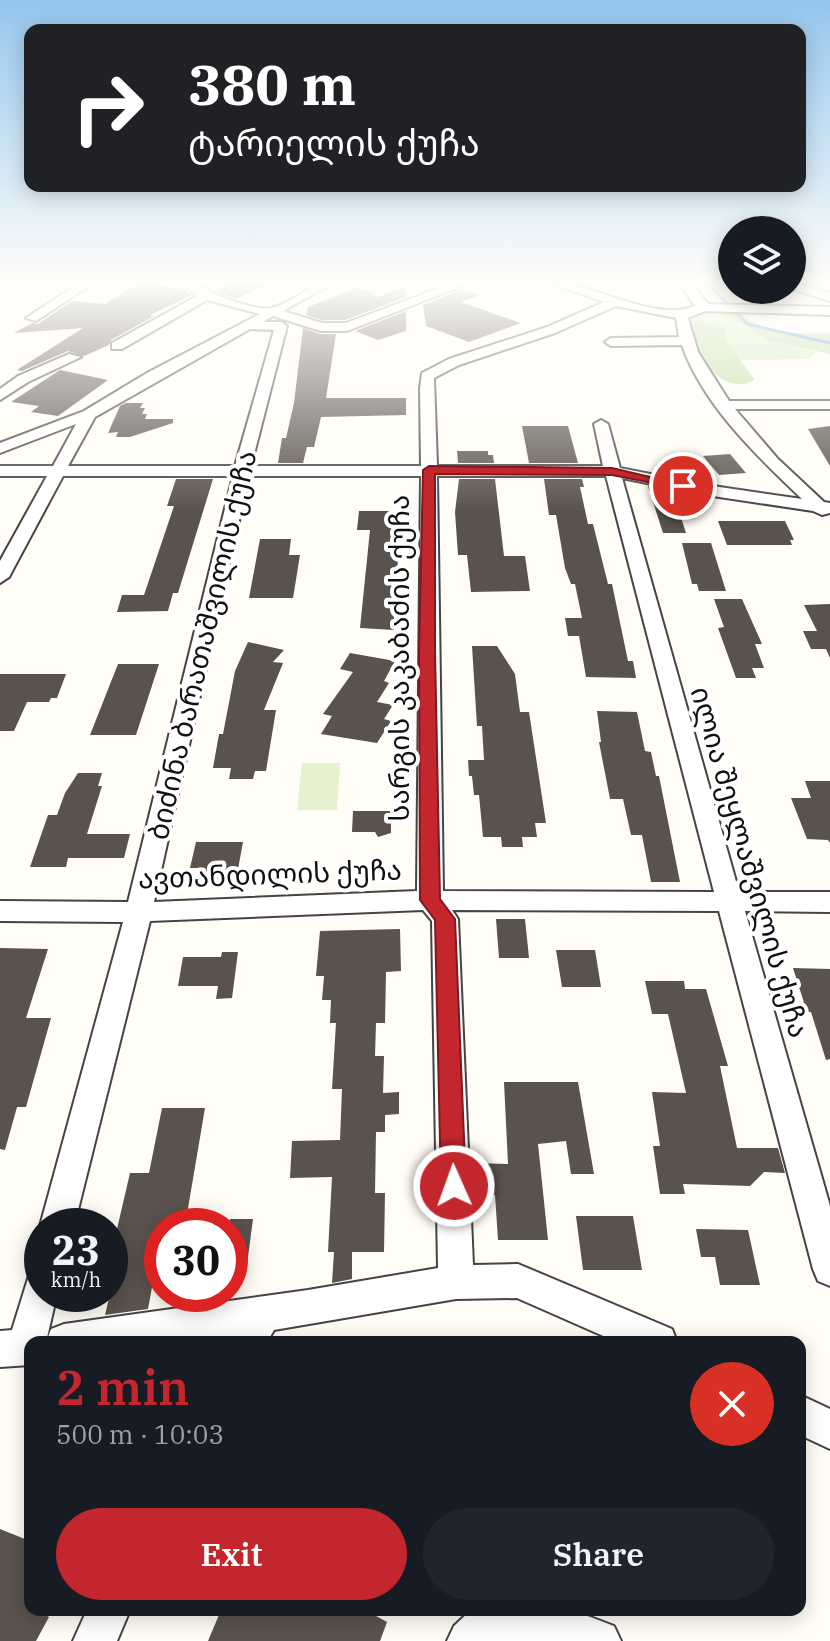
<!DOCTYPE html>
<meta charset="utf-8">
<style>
:root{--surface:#171b24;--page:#20242c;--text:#f1f3f6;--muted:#9ea1a6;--accent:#c4262e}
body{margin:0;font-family:"IBM Plex Serif","Noto Sans Georgian",serif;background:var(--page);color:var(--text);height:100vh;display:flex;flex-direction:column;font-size:30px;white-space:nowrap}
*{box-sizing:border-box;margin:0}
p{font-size:26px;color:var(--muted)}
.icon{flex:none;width:44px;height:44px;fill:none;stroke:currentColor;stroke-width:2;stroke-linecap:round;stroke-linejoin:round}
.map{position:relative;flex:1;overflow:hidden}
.details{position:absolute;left:24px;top:1336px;width:782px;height:280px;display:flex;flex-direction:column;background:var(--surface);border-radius:16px;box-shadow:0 4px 20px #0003}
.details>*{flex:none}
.guide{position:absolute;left:24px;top:24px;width:782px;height:168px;border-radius:16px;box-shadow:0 4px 20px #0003;background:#202124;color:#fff;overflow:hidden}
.tools{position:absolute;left:718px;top:216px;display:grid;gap:16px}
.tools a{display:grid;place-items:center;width:88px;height:88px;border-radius:50%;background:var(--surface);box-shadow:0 4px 20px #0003;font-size:40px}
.speed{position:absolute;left:24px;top:1208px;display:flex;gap:16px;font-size:40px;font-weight:700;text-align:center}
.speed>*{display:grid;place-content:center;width:104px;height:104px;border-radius:50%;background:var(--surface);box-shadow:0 4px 20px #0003;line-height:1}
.speed small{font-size:20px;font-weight:400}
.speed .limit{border:12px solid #d22;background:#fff;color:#111}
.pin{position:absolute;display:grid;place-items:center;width:68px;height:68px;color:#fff;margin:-34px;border:4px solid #fff;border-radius:50%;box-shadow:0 2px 8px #0007}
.me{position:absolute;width:88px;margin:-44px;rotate:358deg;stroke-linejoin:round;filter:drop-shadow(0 0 6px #0008)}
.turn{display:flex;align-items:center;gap:28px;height:168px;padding:0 32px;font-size:36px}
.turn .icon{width:104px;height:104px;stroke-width:2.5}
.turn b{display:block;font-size:56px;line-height:68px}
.round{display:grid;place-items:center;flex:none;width:84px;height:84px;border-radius:42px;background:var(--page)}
.headline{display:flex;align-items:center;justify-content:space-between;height:136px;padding:0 32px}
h1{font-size:48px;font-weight:600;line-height:60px;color:var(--accent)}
.cta{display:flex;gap:16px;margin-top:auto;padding:16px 32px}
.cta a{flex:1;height:92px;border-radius:48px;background:var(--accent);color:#fff;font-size:32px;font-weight:600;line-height:92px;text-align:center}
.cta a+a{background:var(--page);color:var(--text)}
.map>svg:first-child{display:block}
.green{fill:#d5ebbd}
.forest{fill:#b9dc9c}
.pitch{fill:#e6f2cf}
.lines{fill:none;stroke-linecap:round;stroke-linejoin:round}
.stream{stroke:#3f96cf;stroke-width:3}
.building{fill:#5a524d}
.minor-casing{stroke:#444;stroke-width:4}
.minor{fill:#fff;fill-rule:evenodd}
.route{fill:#c4262e;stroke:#7f191e;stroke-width:2}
.labels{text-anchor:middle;stroke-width:8;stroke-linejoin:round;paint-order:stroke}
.street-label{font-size:28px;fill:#111;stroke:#fff}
</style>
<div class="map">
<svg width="830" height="1641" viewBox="0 0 830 1641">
<rect width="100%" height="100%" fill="#fffdf5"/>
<polygon class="green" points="701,313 722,313 770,341 816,352 809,359 738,360 727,343 727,333 696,321 691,324 692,315"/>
<g class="forest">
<path d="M740 312C769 340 796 331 830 334V354L770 341 722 313Z"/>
<path d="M696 321 724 327 727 343 755 380C720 398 695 353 691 324Z"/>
</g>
<polygon class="pitch" points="302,763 340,763 337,810 297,810"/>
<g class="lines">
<polyline class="stream" points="706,282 747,324 830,343"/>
</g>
<g class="building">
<polygon points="141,282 186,290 192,295 150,315 154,316 111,340 109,345 84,356 68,351 22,371 17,370 83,328 14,333 32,323 38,324 72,301 105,304"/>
<polygon points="233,282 271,282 236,299 216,291"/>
<polygon points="406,286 406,297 345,320 322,320 306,315 308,307 355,288 375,293 375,298"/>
<polygon points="460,290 480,295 461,302 521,323 469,342 426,326 423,305"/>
<polygon points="406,311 406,331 378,340 355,331"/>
<polygon points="303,328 320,334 336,334 326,398 406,398 406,415 321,417 314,447 307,447 303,463 278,463 282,438 286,438 294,403"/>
<polygon points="60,370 108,380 58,416 31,412 39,406 11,402"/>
<polygon points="126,403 143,403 140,408 145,408 142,414 147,414 145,419 173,419 173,423 130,437 116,437 118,432 108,433 120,406"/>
<polygon points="522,426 568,426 578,463 529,463"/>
<polygon points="830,426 830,466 808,429"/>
<polygon points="457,451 488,451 488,455 493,455 494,463 458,463"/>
<polygon points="730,454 746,473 719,475 703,456"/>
<polygon points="176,479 213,479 178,593 173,593 168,611 117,612 122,595 144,595 174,506 167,506"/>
<polygon points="459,479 495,479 504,556 525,556 530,591 471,592 467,555 458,555 455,512"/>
<polygon points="544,479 582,479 584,487 580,487 588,524 593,524 608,584 612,584 628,661 633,661 636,678 586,677 579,636 568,636 565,618 582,618 575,584 571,584 565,568 556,515 549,515"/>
<polygon points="648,486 665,490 668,496 674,496 686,533 663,533"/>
<polygon points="359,511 396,511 398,571 394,571 394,630 360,628 370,530 357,530"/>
<polygon points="718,521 785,521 794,540 790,540 792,545 727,545"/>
<polygon points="260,539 291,539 289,555 300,555 293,598 249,598"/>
<polygon points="682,543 711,543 726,591 699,591 697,584 692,584"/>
<polygon points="714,599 742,599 762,644 755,644 764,668 752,668 756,678 736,678 718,628 724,627"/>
<polygon points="830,604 830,658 826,649 811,649 803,631 817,631 804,605"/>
<polygon points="248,642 284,650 273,662 283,663 264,710 276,710 266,771 255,771 253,779 229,779 231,768 213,768 219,734 223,734 235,671"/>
<polygon points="472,646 497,646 515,674 520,712 529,712 546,823 535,823 537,837 522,837 523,847 502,847 501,837 483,837 479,795 474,795 472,776 469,776 468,760 484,760 482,726 477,726"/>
<polygon points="350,653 395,661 384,681 389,683 377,702 393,705 384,719 391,721 377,743 321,734 332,716 323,714 353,672 340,669"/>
<polygon points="118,664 159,664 136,735 90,735"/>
<polygon points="0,674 66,674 57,698 51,698 49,702 27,702 14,731 0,731"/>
<polygon points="597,711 637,712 645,751 651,752 656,776 659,776 680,882 651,882 642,835 631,835 623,799 610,799 599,742 601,742"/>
<polygon points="78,773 102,773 98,786 102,786 87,834 130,834 124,858 68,858 66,867 30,867 48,815 57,815 65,793"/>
<polygon points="805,781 830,781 830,843 828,840 807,839 791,798 811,798"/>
<polygon points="353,811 391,811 391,833 378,837 375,832 352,832"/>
<polygon points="196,842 243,842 236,880 202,880 205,868 190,868"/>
<polygon points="496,919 525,919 529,958 499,958"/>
<polygon points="400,929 401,971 386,972 385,1023 376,1023 375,1056 384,1056 383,1093 399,1092 399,1114 385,1115 385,1132 376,1132 375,1193 385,1193 384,1252 352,1252 352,1279 332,1283 334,1252 328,1252 332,1177 290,1178 292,1141 340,1140 342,1089 332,1089 336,1023 330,1023 331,1000 322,1000 324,976 316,976 320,931"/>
<polygon points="0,948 48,949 26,1018 51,1018 26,1107 17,1107 5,1150 0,1149"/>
<polygon points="556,950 595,950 601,987 562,987"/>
<polygon points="222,952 238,952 232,998 216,999 218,986 178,986 183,957 221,957"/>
<polygon points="793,968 830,969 830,1059 826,1060 811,1012 807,1012"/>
<polygon points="645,981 684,981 685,989 706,989 728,1066 720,1066 737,1148 778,1148 785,1173 764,1172 750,1186 683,1184 685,1194 660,1194 653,1146 660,1146 652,1092 686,1093 668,1014 652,1014"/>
<polygon points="504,1082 578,1082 594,1174 571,1174 566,1141 538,1144 548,1240 498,1240 495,1195 473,1194 472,1163 508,1164"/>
<polygon points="162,1108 205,1108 185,1226 162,1226 162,1271 155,1271 148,1309 105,1315 110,1294 110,1259 130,1173 149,1173"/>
<polygon points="576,1216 633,1216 642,1270 583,1270"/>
<polygon points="230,1219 253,1219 246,1272 230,1272"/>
<polygon points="696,1229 748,1230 760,1285 720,1285 715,1257 701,1257"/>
<polygon points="0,1529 30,1541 30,1610 37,1610 49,1617 36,1641 0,1641"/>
<polygon points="221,1610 365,1610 387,1622 380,1641 208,1641"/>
</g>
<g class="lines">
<defs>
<g id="minor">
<polygon points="81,282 95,282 36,321 26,318"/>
<path d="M182 282H195C209 294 254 311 271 308 295 303 309 282 335 282L283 311 322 323H346L455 282H472L347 331H321L273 316 263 322H281L287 326 251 466H421L420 389 422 373 449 359 547 327 604 302 549 282C594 282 653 323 695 306L679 282H691L708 304 830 307V315L705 311 688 318 698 352 729 401H830V409H735L778 459 824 502 830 503V513L822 515 813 511 706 495 622 478 739 892H830V912L745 911 830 1206V1286L818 1281 813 1269 719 911 452 910 458 919 473 1265 518 1264 672 1329 677 1342H617L517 1298 456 1299 274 1330 267 1342H229L231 1336 192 1342H30V1365L0 1367V1331L12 1330 30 1272 42 1267V1294H57L46 1342 51 1329 64 1324 308 1290 438 1268 432 921 423 910 150 921 74 1226H42V1230L40 1226 123 922 0 921V901L128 902 233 476H63L9 577 0 583V561L47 476H0V466H53L76 424 0 453V443L84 411 147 373 260 314 207 300 122 349H112V343L197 296ZM616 306 676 318 679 337 611 338 605 342 611 346 682 345C703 405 757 456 802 499L706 485 620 468 608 424 601 420 594 424 603 466H437L434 378 459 365 555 333ZM250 329 274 330 235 466H68L95 417ZM249 476H421L417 891 154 902ZM437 476H606L714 892 443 891Z"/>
<polygon points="792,282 830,293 830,301 792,289"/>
<polygon points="69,354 81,357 28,382 0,400 0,389 18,376"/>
<polygon points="800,1395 830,1409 830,1449 800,1435"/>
<polygon points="87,1610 130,1610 117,1641 73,1641"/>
<polygon points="471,1610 572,1610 614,1626 621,1641 447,1641 454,1626"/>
</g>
</defs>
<use href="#minor" class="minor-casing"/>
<use href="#minor" class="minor"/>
</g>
<linearGradient id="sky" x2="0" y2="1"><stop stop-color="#95c6ee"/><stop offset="0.55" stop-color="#fffefa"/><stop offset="1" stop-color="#fffefa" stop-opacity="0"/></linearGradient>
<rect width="830" height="512" fill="url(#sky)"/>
<polygon class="route" points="429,466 612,468 689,486 683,489 612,475 435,474 435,651 440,899 455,919 466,1186 462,1194 454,1198 445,1194 441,1186 435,920 420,900 419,651 423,470"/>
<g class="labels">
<g class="street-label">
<text transform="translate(202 645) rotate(-77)" y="10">ბიძინა ბარათაშვილის ქუჩა</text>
<text transform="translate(399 658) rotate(-90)" y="10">სარგის კაკაბაძის ქუჩა</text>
<text transform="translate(750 862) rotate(74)" y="10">ილია შეყლაშვილის ქუჩა</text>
<text transform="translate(270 874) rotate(-2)" y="10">ავთანდილის ქუჩა</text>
</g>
</g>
</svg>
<div class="tools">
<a><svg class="icon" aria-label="layers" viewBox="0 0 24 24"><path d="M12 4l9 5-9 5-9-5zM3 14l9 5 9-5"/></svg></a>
</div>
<div class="speed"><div>23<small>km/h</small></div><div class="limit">30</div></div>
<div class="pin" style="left:683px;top:486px;background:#d93025"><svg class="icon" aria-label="arrive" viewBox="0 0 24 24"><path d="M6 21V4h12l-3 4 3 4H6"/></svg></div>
<svg class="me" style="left:454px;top:1186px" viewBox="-20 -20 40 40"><circle r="17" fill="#c4262e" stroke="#fff" stroke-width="3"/><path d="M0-11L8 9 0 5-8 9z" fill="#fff"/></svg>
<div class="guide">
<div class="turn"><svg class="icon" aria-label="right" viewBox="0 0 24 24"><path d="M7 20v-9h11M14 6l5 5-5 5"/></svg><div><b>380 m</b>ტარიელის ქუჩა</div></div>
</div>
<section class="details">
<div class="headline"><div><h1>2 min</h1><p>500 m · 10:03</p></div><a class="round" style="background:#d93025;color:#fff"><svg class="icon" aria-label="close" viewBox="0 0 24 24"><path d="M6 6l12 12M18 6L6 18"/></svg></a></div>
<div class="cta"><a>Exit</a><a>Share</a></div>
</section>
</div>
